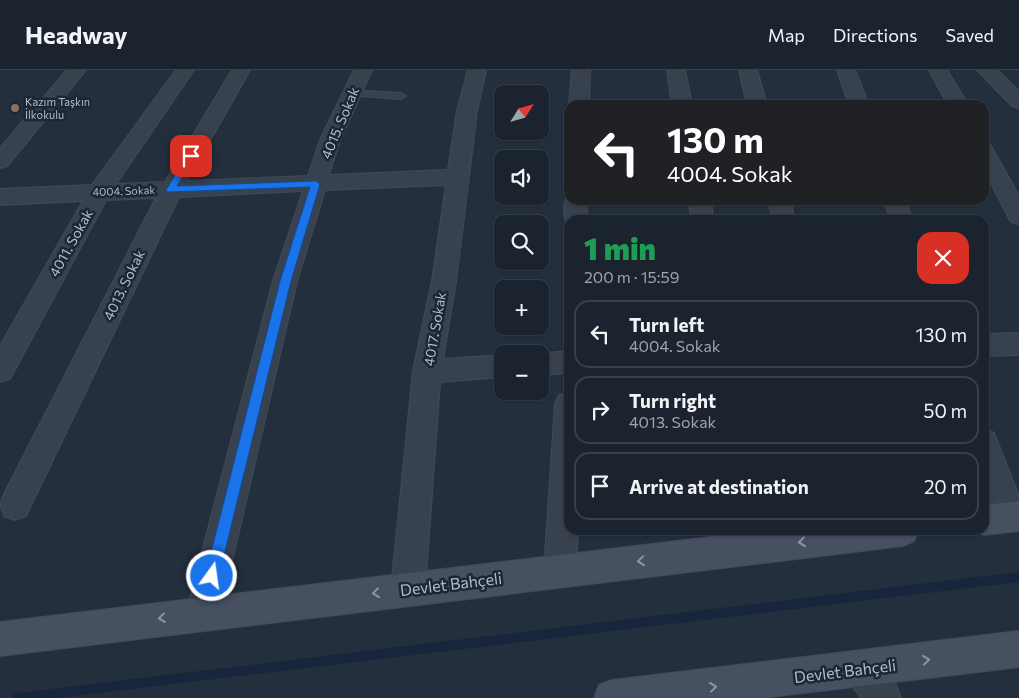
<!DOCTYPE html>
<meta charset="utf-8">
<style>
:root{--surface:#1b232e;--page:#242b36;--text:#f1f3f6;--muted:#a0a4aa;--line:#39404a}
body{margin:0;font-family:Commissioner,sans-serif;background:var(--page);color:var(--text);height:100vh;display:flex;flex-direction:column;font-size:19px;white-space:nowrap}
*{box-sizing:border-box;margin:0}
p{font-size:16px;color:var(--muted)}
.icon{flex:none;width:28px;height:28px;fill:none;stroke:currentColor;stroke-width:2;stroke-linecap:round;stroke-linejoin:round}
.map{position:relative;flex:1;overflow:hidden}
.details{position:absolute;left:564px;top:145px;width:425px;height:320px;display:flex;flex-direction:column;background:var(--surface);border-radius:15px;box-shadow:0 1px 4px #0004,0 0 0 1px var(--line)}
.details>*{flex:none}
.hud{position:absolute;left:564px;top:30px;width:425px;height:105px;border-radius:15px;box-shadow:0 1px 4px #0004,0 0 0 1px var(--line);background:#202124;color:#fff;overflow:hidden}
.needle{width:32px;rotate:53deg}
.controls{position:absolute;left:494px;top:15px;display:grid;gap:10px}
.controls a{display:grid;place-items:center;width:55px;height:55px;border-radius:10px;background:var(--surface);box-shadow:0 1px 4px #0004,0 0 0 1px var(--line);font-size:25px}
.pin{position:absolute;display:grid;place-items:center;width:42px;height:42px;color:#fff;margin:-21px;border-radius:10px;box-shadow:0 2px 8px #0006}
.me{position:absolute;width:55px;margin:-28px;rotate:14deg;stroke-linejoin:round;filter:drop-shadow(0 0 4px #0008)}
.turn{display:flex;align-items:center;gap:18px;height:105px;padding:0 20px;font-size:22px}
.turn .icon{width:65px;height:65px;stroke-width:2.5}
.turn b{display:block;font-size:35px;line-height:42px}
.round{display:grid;place-items:center;flex:none;width:52px;height:52px;border-radius:15px;background:var(--page)}
.head{display:flex;align-items:center;justify-content:space-between;height:85px;padding:0 20px}
h1{font-size:30px;font-weight:800;line-height:38px;color:#1e9e55}
ul{padding:0;list-style:none}
li{display:flex;align-items:center;gap:15px;height:68px;margin:0 10px 8px;padding:0 10px;border:2px solid var(--line);border-radius:15px}
li div{flex:1}
li b{display:block;font-size:19px}
li em{font-style:normal}
header{display:flex;align-items:center;gap:30px;box-sizing:border-box;height:70px;padding:0 25px;background:var(--surface);border-bottom:1px solid var(--line)}
header strong{font-size:24px}
nav{display:flex;gap:28px;margin-inline-start:auto;font-size:18px}
.map>svg:first-child{display:block}
.lines{fill:none;stroke-linecap:round;stroke-linejoin:round}
.stream{fill:#17263c;fill-rule:evenodd}
.lane-casing{stroke:#414a57;stroke-width:2}
.street-casing{stroke:#414a57;stroke-width:2}
.secondary-casing{stroke:#414a57;stroke-width:2}
.lane{fill:#38414e;fill-rule:evenodd}
.street{fill:#38414e;fill-rule:evenodd}
.secondary{fill:#465061;fill-rule:evenodd}
.oneway{stroke:#8e96a5}
.route{fill:#1a73e8;stroke:#114b97}
.education-dot{fill:#8d6e63;stroke:#1d2633;stroke-width:2}
.labels{text-anchor:middle;stroke-width:5;stroke-linejoin:round;paint-order:stroke}
.far-poi-label{font-size:11px;fill:#b4bcc9;stroke:#1d2633;text-anchor:start}
.far-street-label{font-size:11px;fill:#b4bcc9;stroke:#1d2633}
.street-label{font-size:14px;fill:#b4bcc9;stroke:#1d2633}
.near-street-label{font-size:16px;fill:#b4bcc9;stroke:#1d2633}
</style>
<header>
<strong>Headway</strong>
<nav><a>Map</a><a>Directions</a><a>Saved</a></nav>
</header>
<div class="map">
<svg width="1019" height="628" viewBox="0 0 1019 628">
<rect width="100%" height="100%" fill="#242f3e"/>
<g class="lines">
<polygon class="stream" points="1019,502 1019,512 58,628 12,628 13,624 17,623"/>
<defs>
<polygon id="lane" points="352,20 401,23 406,26 401,29 349,25 349,21"/>
<g id="street">
<polygon points="67,0 86,0 7,96 0,98 0,78"/>
<polygon points="176,0 194,0 116,114 165,112 232,0 250,0 187,111 308,106 320,70 354,0 372,0 340,70 329,105 448,100 457,41 468,0 486,0 477,41 456,211 443,289 502,285 502,307 440,312 425,519 420,531 408,536 396,531 391,519 413,301 432,211 446,115 325,120 297,211 220,543 215,555 203,560 191,555 186,543 273,211 303,121 179,127 26,446 15,450 4,446 0,434 4,424 156,128 106,130 10,309 0,312 0,276 83,131 0,135 0,119 92,115"/>
<polygon points="572,0 590,0 589,35 569,35"/>
<polygon points="667,0 685,0 692,35 672,35"/>
<polygon points="739,0 757,0 767,35 747,35"/>
<polygon points="837,0 855,0 869,35 849,35"/>
<polygon points="929,0 947,0 968,35 948,35"/>
<polygon points="977,0 997,0 1019,21 1019,38 1012,36"/>
<polygon points="984,74 991,76 1019,126 1019,154 1011,152 984,100"/>
<path d="M568 125 569 130H587V150H569L568 156C563 147 563 133 568 125Z"/>
<polygon points="689,130 711,130 713,150 691,150"/>
<polygon points="768,130 790,130 795,150 773,150"/>
<polygon points="883,130 905,130 913,150 891,150"/>
<polygon points="1019,263 1019,285 984,286 984,264"/>
<polygon points="569,281 569,303 540,305 540,284 537,284"/>
<polygon points="569,322 569,460 578,460 576,501 572,513 560,517 548,513 544,501 555,334 559,325"/>
<polygon points="984,359 994,363 1019,426 1019,459 1011,462 1000,458 984,414"/>
<polygon points="862,581 875,586 896,615 901,628 861,628 849,612 844,599 849,586"/>
</g>
<g id="secondary">
<polygon points="1019,431 1019,461 984,465 973,461 984,460 984,435"/>
<polygon points="768,460 919,460 914,471 903,476 0,586 0,552"/>
<polygon points="1019,561 1019,597 762,628 594,628 599,615 612,610"/>
</g>
</defs>
<use href="#lane" class="lane-casing"/>
<use href="#street" class="street-casing"/>
<use href="#secondary" class="secondary-casing"/>
<use href="#lane" class="lane"/>
<use href="#street" class="street"/>
<use href="#secondary" class="secondary"/>
</g>
<defs><path id="oneway-chevron" d="M-2-3.5L2.5 0L-2 3.5" fill="none" stroke-width="1.6" stroke-linecap="round" stroke-linejoin="round" transform="scale(1.25)"/></defs>
<g class="oneway">
<use href="#oneway-chevron" transform="translate(802 472) rotate(173)"/>
<use href="#oneway-chevron" transform="translate(641 491) rotate(173)"/>
<use href="#oneway-chevron" transform="translate(376 523) rotate(173)"/>
<use href="#oneway-chevron" transform="translate(162 548) rotate(173)"/>
<use href="#oneway-chevron" transform="translate(926 590) rotate(-7)"/>
<use href="#oneway-chevron" transform="translate(713 617) rotate(-6)"/>
</g>
<polygon class="route" points="191,83 195,86 177,116 316,111 320,114 291,211 219,506 217,511 212,513 207,511 205,506 280,211 310,117 168,122 166,120 187,86"/>
<circle class="education-dot" cx="15" cy="38" r="5"/>
<g class="labels">
<g class="far-poi-label">
<text x="25" y="36">Kazım Taşkın<tspan x="25" dy="13">İlkokulu</tspan></text>
</g>
<g class="far-street-label">
<text transform="translate(124 121) rotate(-2)" y="4">4004. Sokak</text>
</g>
<g class="street-label">
<text transform="translate(340 53) rotate(-67)" y="5">4015. Sokak</text>
<text transform="translate(71 173) rotate(-61)" y="5">4011. Sokak</text>
<text transform="translate(124 215) rotate(-64)" y="5">4013. Sokak</text>
<text transform="translate(435 259) rotate(-80)" y="5">4017. Sokak</text>
</g>
<g class="near-street-label">
<text transform="translate(451 514) rotate(-7)" y="6">Devlet Bahçeli</text>
<text transform="translate(845 601) rotate(-7)" y="6">Devlet Bahçeli</text>
</g>
</g>
</svg>
<div class="controls">
<a><svg class="needle" viewBox="-14 -14 28 28"><path d="M0-13l5 13h-10z" fill="#e53935"/><path d="M0 13l5-13h-10z" fill="#a0a4aa"/></svg></a>
<a><svg class="icon" aria-label="sound" viewBox="0 0 24 24"><path d="M4 9h4l5-4v14l-5-4H4zM17 9q2 3 0 6"/></svg></a>
<a><svg class="icon" aria-label="search" viewBox="0 0 24 24"><circle cx="10" cy="10" r="6"/><path d="M15 15l6 6"/></svg></a>
<a>+</a>
<a>−</a>
</div>
<div class="pin" style="left:191px;top:86px;background:#d93025"><svg class="icon" aria-label="arrive" viewBox="0 0 24 24"><path d="M6 21V4h12l-3 4 3 4H6"/></svg></div>
<svg class="me" style="left:212px;top:506px" viewBox="-20 -20 40 40"><circle r="17" fill="#1a73e8" stroke="#fff" stroke-width="3"/><path d="M0-11L8 9 0 5-8 9z" fill="#fff"/></svg>
<div class="hud">
<div class="turn"><svg class="icon" aria-label="left" viewBox="0 0 24 24"><path d="M17 20v-9H6M10 6l-5 5 5 5"/></svg><div><b>130 m</b>4004. Sokak</div></div>
</div>
<section class="details">
<div class="head"><div><h1>1 min</h1><p>200 m · 15:59</p></div><a class="round" style="background:#d93025;color:#fff"><svg class="icon" aria-label="close" viewBox="0 0 24 24"><path d="M6 6l12 12M18 6L6 18"/></svg></a></div>
<ul>
<li><svg class="icon" aria-label="left" viewBox="0 0 24 24"><path d="M17 20v-9H6M10 6l-5 5 5 5"/></svg><div><b>Turn left</b><p>4004. Sokak</p></div><em>130 m</em></li>
<li><svg class="icon" aria-label="right" viewBox="0 0 24 24"><path d="M7 20v-9h11M14 6l5 5-5 5"/></svg><div><b>Turn right</b><p>4013. Sokak</p></div><em>50 m</em></li>
<li><svg class="icon" aria-label="arrive" viewBox="0 0 24 24"><path d="M6 21V4h12l-3 4 3 4H6"/></svg><div><b>Arrive at destination</b></div><em>20 m</em></li>
</ul>
</section>
</div>
